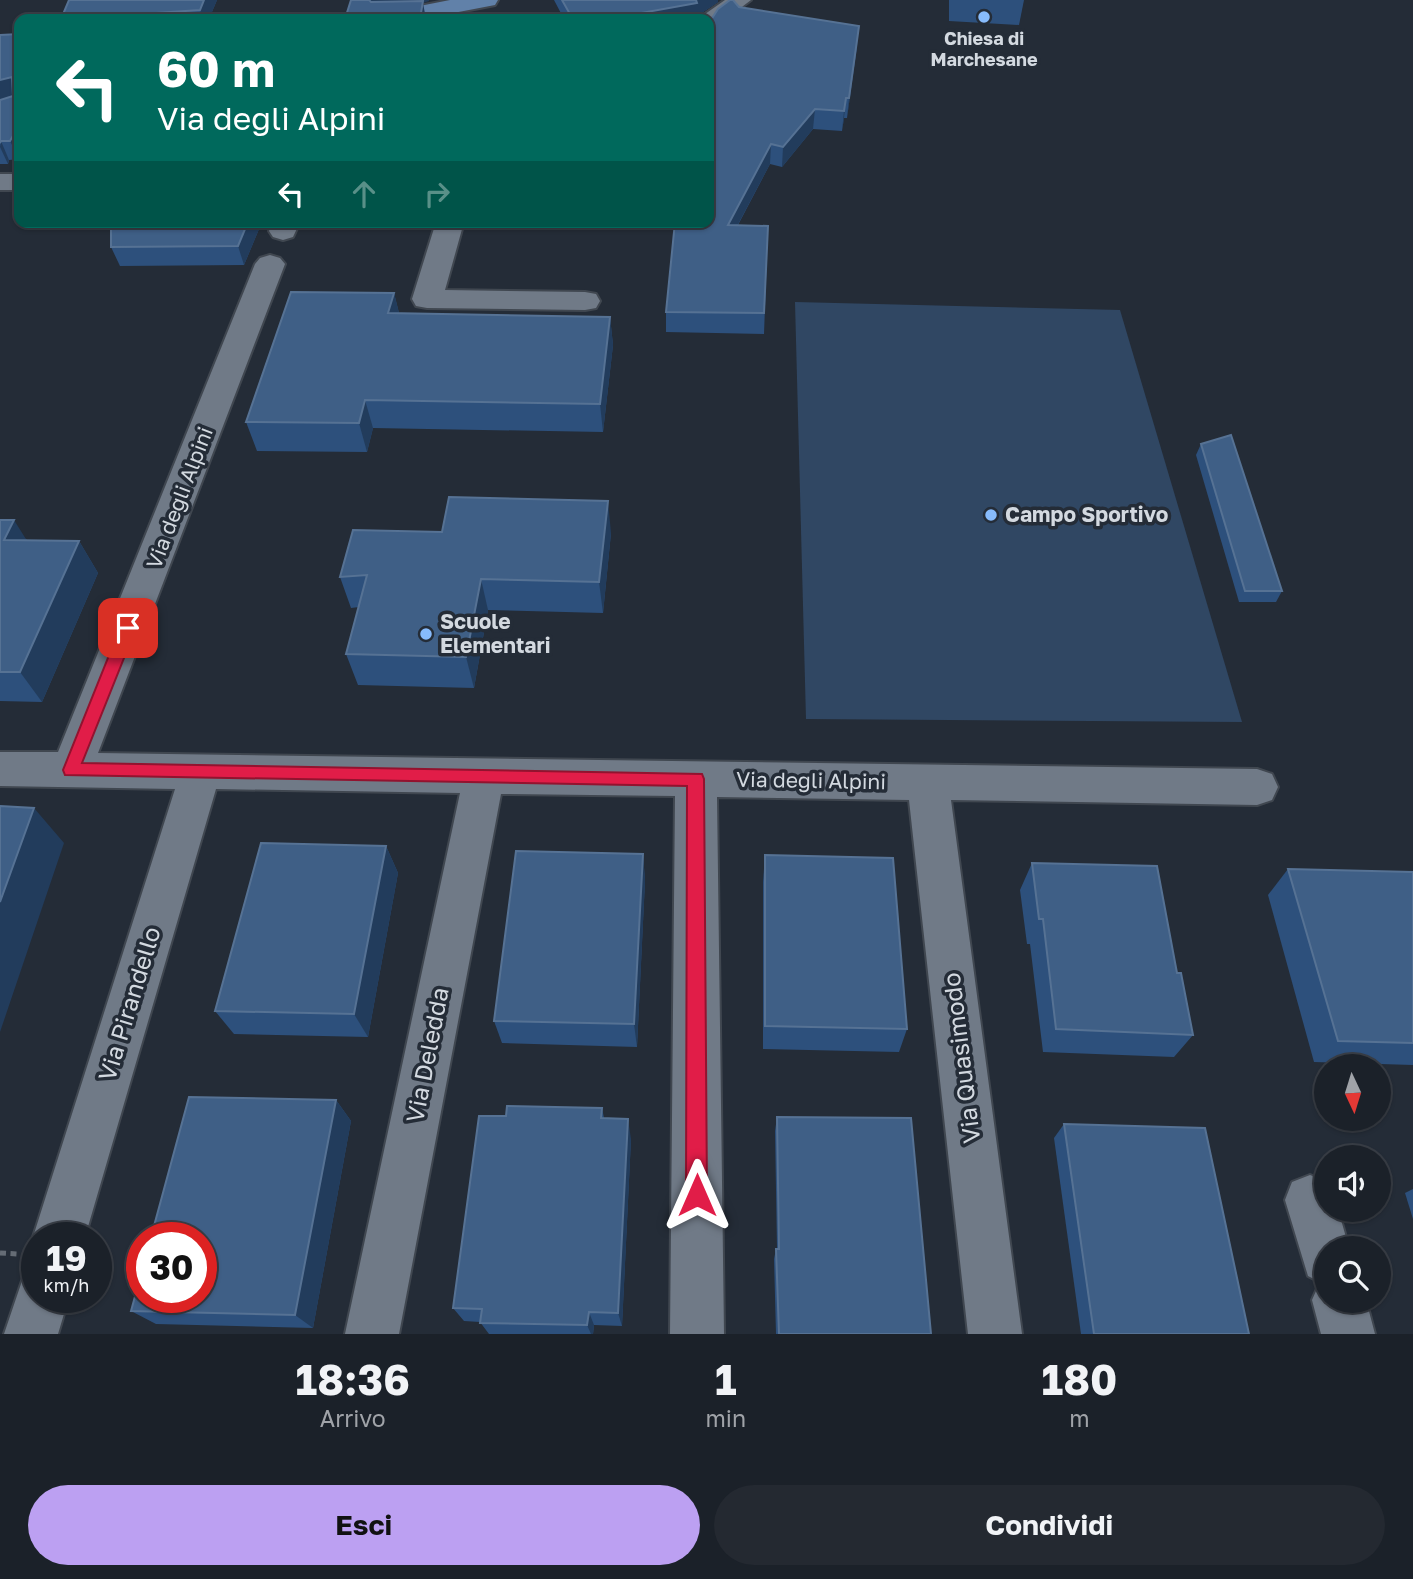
<!DOCTYPE html>
<html lang="it">
<style>
:root{--surface:#1b2129;--page:#242931;--text:#f1f3f6;--muted:#a0a3a8;--line:#393e46;--accent:#bca0f2}
body{margin:0;font-family:"Golos Text",sans-serif;background:var(--page);color:var(--text);height:100vh;display:flex;flex-direction:column;font-size:26px;white-space:nowrap}
*{box-sizing:border-box;margin:0}
p{font-size:23px;color:var(--muted)}
.icon{flex:none;width:38px;height:38px;fill:none;stroke:currentColor;stroke-width:2;stroke-linecap:round;stroke-linejoin:round}
.map{position:relative;height:1334px;overflow:hidden}
.sheet{display:flex;flex-direction:column;background:var(--surface);flex:1}
.sheet>*{flex:none}
.banner{position:absolute;left:14px;top:14px;width:700px;height:214px;border-radius:14px;box-shadow:0 2px 5px #0004,0 0 0 2px var(--line);background:#00695c;color:#fff;overflow:hidden}
.needle{width:46px;rotate:176deg}
.buttons{position:absolute;left:1314px;top:1054px;display:grid;gap:14px}
.buttons a{display:grid;place-items:center;width:77px;height:77px;border-radius:50%;background:var(--surface);box-shadow:0 2px 5px #0004,0 0 0 2px var(--line);font-size:35px}
.speed{position:absolute;left:21px;top:1222px;display:flex;gap:14px;font-size:35px;font-weight:700;text-align:center}
.speed>*{display:grid;place-content:center;width:91px;height:91px;border-radius:50%;background:var(--surface);box-shadow:0 2px 5px #0004,0 0 0 2px var(--line);line-height:1}
.speed small{font-size:18px;font-weight:400}
.speed .limit{border:10px solid #d22;background:#fff;color:#111}
.pin{position:absolute;display:grid;place-items:center;width:60px;height:60px;color:#fff;margin:-30px;border-radius:14px;box-shadow:0 4px 10px #0006}
.me{position:absolute;width:77px;margin:-38px;rotate:0deg;stroke-linejoin:round;filter:drop-shadow(0 0 5px #0008)}
.turn{display:flex;align-items:center;gap:24px;height:147px;padding:0 28px;font-size:32px}
.turn .icon{width:91px;height:91px;stroke-width:2.5}
.turn b{display:block;font-size:49px;line-height:60px}
.lanes{display:flex;align-items:center;height:66px;padding:0 28px;background:#0003;justify-content:center;gap:35px;direction:ltr}
.lanes .off{opacity:.35}
.eta{display:flex;justify-content:space-evenly;align-items:center;height:119px;text-align:center}
.eta b{font-size:42px;font-weight:700;line-height:49px}
.button{display:flex;gap:14px;margin-top:auto;padding:14px 28px}
.button a{flex:1;height:80px;border-radius:42px;background:var(--accent);color:#111;font-size:28px;font-weight:700;line-height:80px;text-align:center}
.button a+a{background:var(--page);color:var(--text)}
.map>svg:first-child{display:block}
.green{fill:#304763}
.lines{fill:none;stroke-linecap:round;stroke-linejoin:round}
.minor-casing{stroke:#404750;stroke-width:4}
.major-casing{stroke:#404750;stroke-width:4}
.path{stroke:#656c75;stroke-width:5;stroke-dasharray:6 4.5;stroke-linecap:butt}
.minor{fill:#707a87;fill-rule:evenodd}
.major{fill:#6181a9;fill-rule:evenodd}
.wall{fill:#2d507c}
.shaded-wall{fill:#223c5c}
.building{fill:#3f5f86;stroke:#567294;stroke-width:2}
.route{fill:#e11d48;stroke:#92132f;stroke-width:2}
.poi-dot{fill:#87bbfc;stroke:#242c37;stroke-width:2.5}
.labels{text-anchor:middle;stroke-width:7;stroke-linejoin:round;paint-order:stroke}
.far-poi-label{font-size:18px;font-weight:bold;fill:#d3d9e0;stroke:#242c37}
.street-label{font-size:21px;fill:#d3d9e0;stroke:#242c37}
.poi-label{font-size:21px;font-weight:bold;fill:#d3d9e0;stroke:#242c37;text-anchor:start}
.near-street-label{font-size:24px;fill:#d3d9e0;stroke:#242c37}
</style>
<div class="map">
<svg width="1413" height="1334" viewBox="0 0 1413 1334">
<rect width="100%" height="100%" fill="#242c37"/>
<polygon class="green" points="795,302 1120,310 1242,722 806,719"/>
<g class="lines">
<defs>
<g id="minor">
<polygon points="725,0 751,0 717,26 709,28 709,19 698,19"/>
<rect x="0" y="174" width="19" height="16"/>
<polygon points="272,222 300,222 293,237 283,240 273,237 269,231"/>
<polygon points="436,222 464,222 445,290 585,292 596,294 600,301 596,308 585,310 427,308 416,306 412,299"/>
<polygon points="270,255 280,258 285,264 98,753 1257,769 1272,774 1278,787 1272,800 1257,805 951,800 1022,1334 968,1334 909,800 717,797 724,1334 670,1334 675,796 501,794 399,1334 345,1334 460,793 216,789 85,1237 37,1237 37,1246 33,1237 175,789 0,786 0,752 58,752 255,264 260,258"/>
<polygon points="1310,1175 1326,1181 1326,1209 1338,1209 1349,1248 1326,1248 1326,1300 1366,1300 1375,1334 1321,1334 1312,1300 1320,1282 1308,1276 1285,1200 1292,1182"/>
<polygon points="37,1273 37,1297 69,1297 58,1334 4,1334 23,1278"/>
</g>
<polygon id="major" points="450,0 498,0 495,5 422,19 375,19 379,14"/>
</defs>
<use href="#minor" class="minor-casing"/>
<use href="#major" class="major-casing"/>
<polyline class="path" points="0,1253 17,1254"/>
<use href="#minor" class="minor"/>
<use href="#major" class="major"/>
</g>
<g class="wall">
<polygon points="217,0 209,19 61,19"/>
<polygon points="554,0 718,0 718,2 697,16 697,19 564,19"/>
<polygon points="949,0 1024,0 1019,25 949,21"/>
<polygon points="739,7 857,46 847,118 844,118 842,131 813,129 782,167 770,164 738,225 768,226 764,334 666,332 666,312"/>
<polygon points="19,34 19,159 9,160 8,164 0,164 0,35"/>
<polygon points="111,222 262,222 244,265 120,266 111,247"/>
<polygon points="394,293 399,313 610,317 613,345 603,432 373,428 367,452 257,451 246,422"/>
<polygon points="1201,444 1282,591 1276,602 1239,602 1196,455"/>
<polygon points="0,520 27,540 79,541 98,573 42,702 0,701"/>
<polygon points="442,532 611,533 603,613 488,610 474,688 358,685 346,654 359,607 351,608 340,577"/>
<polygon points="386,846 398,873 368,1037 234,1034 215,1011"/>
<polygon points="643,854 645,881 637,1047 502,1043 494,1021"/>
<polygon points="765,855 907,1029 899,1052 763,1049 763,882"/>
<polygon points="1032,863 1177,973 1193,1035 1174,1057 1043,1052 1030,944 1027,944 1020,890"/>
<polygon points="1288,869 1413,872 1413,1065 1314,1062 1268,895"/>
<polygon points="336,1100 351,1121 313,1328 156,1324 131,1311"/>
<polygon points="602,1108 604,1118 631,1139 622,1326 594,1325 593,1334 489,1334 480,1322 464,1321 453,1308 506,1116"/>
<polygon points="777,1117 931,1334 776,1334 774,1259 776,1249 777,1249 775,1131"/>
<polygon points="1064,1124 1249,1334 1081,1334 1054,1138"/>
<polygon points="1413,1189 1413,1219 1405,1193"/>
</g>
<g class="shaded-wall">
<polygon points="204,0 217,0 209,19 203,19 200,10"/>
<polygon points="368,0 429,0 429,1 423,3 426,19 420,19 378,11"/>
<polygon points="696,0 718,0 718,2 697,16 697,19 608,19"/>
<polygon points="588,13 589,19 571,19 571,16"/>
<polygon points="859,26 857,46 847,118 849,98"/>
<polygon points="12,77 19,95 0,100 0,80"/>
<polygon points="846,98 844,118 842,131 844,111"/>
<polygon points="815,109 813,129 782,167 783,147"/>
<polygon points="14,134 19,145 19,159 10,141"/>
<polygon points="1,141 9,160 8,164 0,147"/>
<polygon points="771,144 770,164 727,245 728,225"/>
<polygon points="248,222 262,222 244,265 238,246"/>
<polygon points="474,222 498,222 475,227"/>
<polygon points="394,293 401,321 388,313"/>
<polygon points="610,317 613,345 603,432 600,404"/>
<polygon points="365,400 373,428 367,452 359,423"/>
<polygon points="608,501 611,533 603,613 599,582"/>
<polygon points="14,520 34,552 4,540"/>
<polygon points="79,541 98,573 42,702 20,672"/>
<polygon points="481,579 488,610 474,688 466,657"/>
<polygon points="34,808 64,843 0,1032 0,902"/>
<polygon points="386,846 398,873 368,1037 354,1014"/>
<polygon points="643,854 645,881 637,1047 634,1024"/>
<polygon points="336,1100 351,1121 313,1328 295,1315"/>
<polygon points="628,1119 631,1139 622,1326 618,1313"/>
<polygon points="589,1312 594,1325 593,1334 591,1334 587,1325"/>
</g>
<g class="building">
<polygon points="69,0 204,0 200,10 112,16 110,19 61,19"/>
<polygon points="351,0 369,0 371,2 423,1 420,19 345,19"/>
<polygon points="562,0 696,0 697,3 608,19 593,19 588,13 571,16"/>
<polygon points="730,0 733,0 739,7 859,26 849,98 846,98 844,111 815,109 783,147 771,144 728,225 768,226 764,313 666,312 675,222 709,222 709,23 718,9"/>
<polygon points="19,34 19,134 14,134 10,141 1,141 0,143 0,100 13,96 12,77 0,80 0,35"/>
<polygon points="111,222 248,222 238,246 111,247"/>
<polygon points="291,292 394,293 388,313 610,317 600,404 365,400 359,423 246,422"/>
<polygon points="1231,435 1282,591 1245,591 1201,444"/>
<polygon points="449,497 608,501 599,582 481,579 466,657 346,654 367,575 340,577 353,530 442,532"/>
<polygon points="0,520 14,520 4,540 79,541 20,672 0,672"/>
<polygon points="0,806 34,808 0,902"/>
<polygon points="261,843 386,846 354,1014 215,1011"/>
<polygon points="516,851 643,854 634,1024 494,1021"/>
<polygon points="765,855 893,858 907,1029 765,1026"/>
<polygon points="1032,863 1157,866 1177,973 1181,973 1193,1035 1056,1029 1043,919 1039,919"/>
<polygon points="1288,869 1413,872 1413,1043 1338,1041"/>
<polygon points="189,1097 336,1100 295,1315 131,1311 142,1271 142,1297 201,1297 201,1237 151,1237"/>
<polygon points="507,1106 602,1108 601,1118 628,1119 618,1313 589,1312 587,1325 480,1323 482,1309 453,1308 479,1116 506,1116"/>
<polygon points="777,1117 911,1118 931,1334 779,1334 776,1249 779,1249"/>
<polygon points="1064,1124 1205,1128 1249,1334 1094,1334"/>
</g>
<polygon class="route" points="128,622 136,628 82,763 702,774 704,779 707,1195 704,1203 697,1206 689,1203 686,1195 687,786 65,775 63,770 120,628"/>
<g class="poi-dot">
<circle cx="984" cy="17" r="7"/>
<circle cx="991" cy="515" r="7"/>
<circle cx="426" cy="634" r="7"/>
</g>
<g class="labels">
<g class="far-poi-label">
<text x="984" y="45">Chiesa di<tspan x="984" dy="21">Marchesane</tspan></text>
</g>
<g class="street-label">
<text transform="translate(180 498) rotate(-69)" y="7">Via degli Alpini</text>
<text transform="translate(811 781) rotate(1)" y="7">Via degli Alpini</text>
</g>
<g class="poi-label">
<text x="1005" y="522">Campo Sportivo</text>
<text x="440" y="629">Scuole<tspan x="440" dy="24">Elementari</tspan></text>
</g>
<g class="near-street-label">
<text transform="translate(130 1004) rotate(-73)" y="8">Via Pirandello</text>
<text transform="translate(428 1055) rotate(-79)" y="8">Via Deledda</text>
<text transform="translate(962 1058) rotate(-97)" y="8">Via Quasimodo</text>
</g>
</g>
</svg>
<div class="buttons">
<a><svg class="needle" viewBox="-14 -14 28 28"><path d="M0-13l5 13h-10z" fill="#e53935"/><path d="M0 13l5-13h-10z" fill="#a0a3a8"/></svg></a>
<a><svg class="icon" aria-label="sound" viewBox="0 0 24 24"><path d="M4 9h4l5-4v14l-5-4H4zM17 9q2 3 0 6"/></svg></a>
<a><svg class="icon" aria-label="search" viewBox="0 0 24 24"><circle cx="10" cy="10" r="6"/><path d="M15 15l6 6"/></svg></a>
</div>
<div class="speed"><div>19<small>km/h</small></div><div class="limit">30</div></div>
<div class="pin" style="left:128px;top:628px;background:#d93025"><svg class="icon" aria-label="arrive" viewBox="0 0 24 24"><path d="M6 21V4h12l-3 4 3 4H6"/></svg></div>
<svg class="me" style="left:697px;top:1195px" viewBox="-20 -20 40 40"><path d="M0-17L14 15 0 8-14 15z" fill="#e11d48" stroke="#fff" stroke-width="4"/></svg>
<div class="banner">
<div class="turn"><svg class="icon" aria-label="left" viewBox="0 0 24 24"><path d="M17 20v-9H6M10 6l-5 5 5 5"/></svg><div><b>60 m</b>Via degli Alpini</div></div>
<div class="lanes"><svg class="icon" aria-label="left" viewBox="0 0 24 24"><path d="M17 20v-9H6M10 6l-5 5 5 5"/></svg><svg class="icon off" aria-label="ahead" viewBox="0 0 24 24"><path d="M12 20V5M6 11l6-6 6 6"/></svg><svg class="icon off" aria-label="right" viewBox="0 0 24 24"><path d="M7 20v-9h11M14 6l5 5-5 5"/></svg></div>
</div>
</div>
<section class="sheet">
<div class="eta">
<div><b>18:36</b><p>Arrivo</p></div>
<div><b>1</b><p>min</p></div>
<div><b>180</b><p>m</p></div>
</div>
<div class="button"><a>Esci</a><a>Condividi</a></div>
</section>
